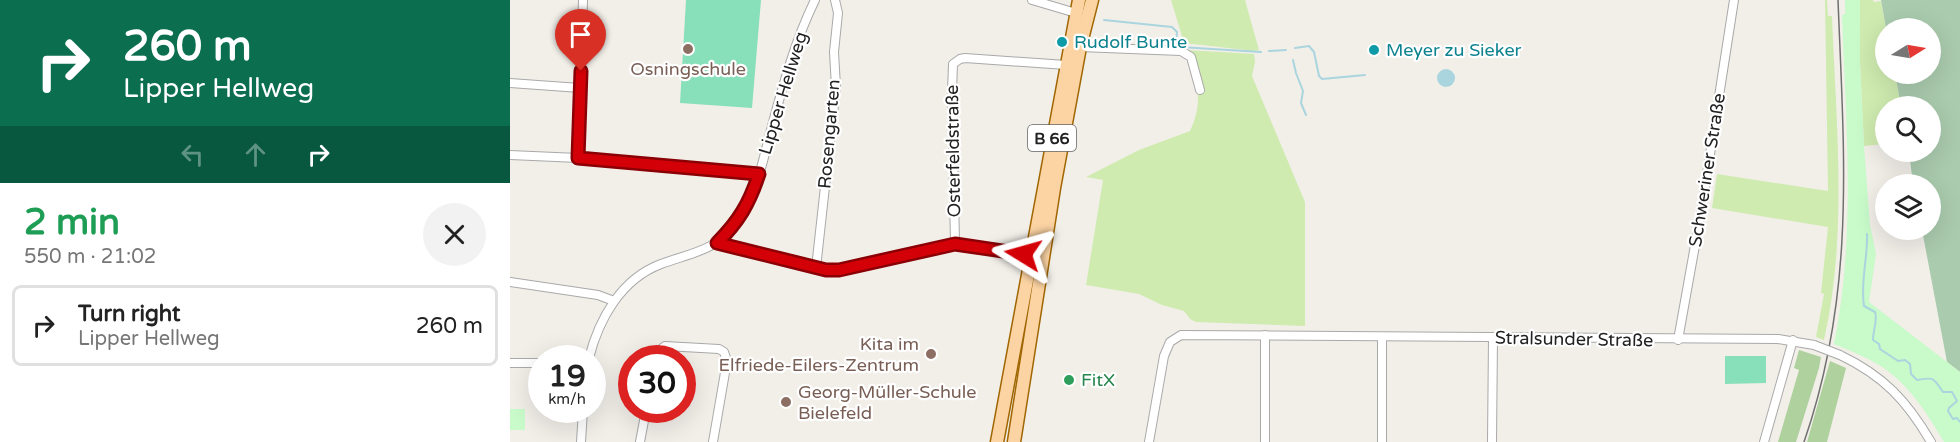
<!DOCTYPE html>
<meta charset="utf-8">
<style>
:root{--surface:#fff;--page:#f2f2f2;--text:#222;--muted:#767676;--line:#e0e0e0}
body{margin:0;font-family:"Varela Round",sans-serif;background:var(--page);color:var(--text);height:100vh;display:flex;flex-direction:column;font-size:22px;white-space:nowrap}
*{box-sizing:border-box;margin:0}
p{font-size:20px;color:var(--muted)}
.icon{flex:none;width:33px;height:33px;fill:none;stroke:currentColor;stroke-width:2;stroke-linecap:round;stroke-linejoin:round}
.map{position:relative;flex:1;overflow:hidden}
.side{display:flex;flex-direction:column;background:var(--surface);width:510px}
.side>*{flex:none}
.top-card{background:#0b6e4f;color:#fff;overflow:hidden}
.needle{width:39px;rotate:79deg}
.tools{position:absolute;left:1365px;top:18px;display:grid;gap:12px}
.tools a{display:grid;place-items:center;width:66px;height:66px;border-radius:50%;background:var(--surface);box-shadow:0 6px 24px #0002;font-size:30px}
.speed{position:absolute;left:18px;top:345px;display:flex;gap:12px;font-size:30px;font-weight:700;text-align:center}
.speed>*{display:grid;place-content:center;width:78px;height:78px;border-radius:50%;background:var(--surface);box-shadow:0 6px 24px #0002;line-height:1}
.speed small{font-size:15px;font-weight:400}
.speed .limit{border:9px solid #d22;background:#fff;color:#111}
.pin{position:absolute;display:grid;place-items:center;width:51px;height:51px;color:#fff;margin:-62px -26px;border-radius:50% 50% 50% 0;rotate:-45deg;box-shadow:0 0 6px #0007}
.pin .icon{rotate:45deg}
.me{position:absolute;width:66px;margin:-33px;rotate:278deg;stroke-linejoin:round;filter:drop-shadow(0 0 4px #0008)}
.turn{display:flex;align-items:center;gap:21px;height:126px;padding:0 24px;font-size:27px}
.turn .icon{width:78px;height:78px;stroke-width:2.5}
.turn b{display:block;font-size:42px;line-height:51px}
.lanes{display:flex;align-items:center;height:57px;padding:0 24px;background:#0003;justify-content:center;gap:30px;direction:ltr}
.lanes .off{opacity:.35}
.round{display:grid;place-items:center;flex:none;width:63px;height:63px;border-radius:32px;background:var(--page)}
.headline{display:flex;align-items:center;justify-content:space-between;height:102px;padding:0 24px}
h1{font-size:36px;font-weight:700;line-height:45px;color:#1e9e55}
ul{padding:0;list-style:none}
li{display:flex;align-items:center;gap:18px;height:81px;margin:0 12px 9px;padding:0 12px;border:3px solid var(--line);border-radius:9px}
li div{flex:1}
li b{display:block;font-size:22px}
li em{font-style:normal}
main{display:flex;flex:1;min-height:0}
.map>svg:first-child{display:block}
.grass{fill:#cfebb0}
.forest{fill:#aed19e}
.cemetery{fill:#aacbae}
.park{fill:#c8faca}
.pitch{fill:#88e0bb}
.water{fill:#aad5df}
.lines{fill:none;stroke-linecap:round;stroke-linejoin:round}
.stream{stroke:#aad5df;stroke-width:2}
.minor-casing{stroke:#a9a9a9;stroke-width:10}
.primary-casing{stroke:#a06600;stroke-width:15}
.minor{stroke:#fff;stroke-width:8}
.primary{stroke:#fcd3a3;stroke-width:12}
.tram{stroke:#707070;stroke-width:1.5}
.minor-bridge-casing{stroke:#a9a9a9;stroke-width:10;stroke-linecap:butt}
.minor-bridge{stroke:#fff;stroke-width:8}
.route-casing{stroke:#8a0005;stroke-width:15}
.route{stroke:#d40007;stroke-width:10}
.culture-dot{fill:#0f9aa8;stroke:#fff;stroke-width:2}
.education-dot{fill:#8d6e63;stroke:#fff;stroke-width:2}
.leisure-dot{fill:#2e9e5b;stroke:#fff;stroke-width:2}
.labels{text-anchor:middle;stroke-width:4.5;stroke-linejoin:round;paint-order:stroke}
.shield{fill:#fff;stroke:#646464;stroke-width:1.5}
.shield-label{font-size:16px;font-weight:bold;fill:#222}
.culture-label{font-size:18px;fill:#0d838f;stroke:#fff;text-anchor:start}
.education-label{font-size:18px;fill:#785e54;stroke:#fff}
.street-label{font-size:18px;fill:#222;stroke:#fff}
.leisure-label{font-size:18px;fill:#27864d;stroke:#fff;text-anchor:start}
</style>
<main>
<section class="side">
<div class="top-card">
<div class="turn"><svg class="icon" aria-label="right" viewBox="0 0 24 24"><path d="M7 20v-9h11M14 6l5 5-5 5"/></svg><div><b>260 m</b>Lipper Hellweg</div></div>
<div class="lanes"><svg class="icon off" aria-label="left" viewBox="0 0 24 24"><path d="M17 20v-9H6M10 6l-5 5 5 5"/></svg><svg class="icon off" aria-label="ahead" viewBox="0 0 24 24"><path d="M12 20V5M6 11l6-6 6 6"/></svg><svg class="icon" aria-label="right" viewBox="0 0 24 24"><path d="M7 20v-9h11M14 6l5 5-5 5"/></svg></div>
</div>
<div class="headline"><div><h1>2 min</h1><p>550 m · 21:02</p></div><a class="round"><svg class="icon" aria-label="close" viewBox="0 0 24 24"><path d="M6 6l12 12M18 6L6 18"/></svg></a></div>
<ul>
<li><svg class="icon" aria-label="right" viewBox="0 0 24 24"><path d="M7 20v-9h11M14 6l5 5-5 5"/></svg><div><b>Turn right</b><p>Lipper Hellweg</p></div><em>260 m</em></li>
</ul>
</section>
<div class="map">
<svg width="1450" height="442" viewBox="0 0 1450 442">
<rect width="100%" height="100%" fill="#f2efe9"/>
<g class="grass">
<polygon points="661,0 735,0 749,50 744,51 674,43"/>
<path d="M1315 0H1317L1318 16H1322C1326 122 1338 235 1314 340L1306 337 1314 294 1311 293 1318 227 1202 208 1207 174 1318 191Z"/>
<polygon points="1350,0 1363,0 1364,2 1371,1 1376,28 1376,74 1385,74 1391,106 1376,106 1375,144 1354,146 1350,63"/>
<path d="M676 50 744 54 745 62 742 76 795 202V326L686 322 680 319 674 311 652 305 629 294 576 285 593 180 576 177 629 150 680 131C695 98 686 83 676 50Z"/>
</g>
<g class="forest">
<polygon points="1289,350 1311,357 1309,368 1286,442 1268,442 1289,370 1284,368"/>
<polygon points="1320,361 1336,368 1317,442 1297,442"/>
</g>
<polygon class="cemetery" points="1371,0 1450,0 1450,372 1437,362 1412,230 1420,230 1420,184 1403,184 1399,152 1420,152 1420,106 1391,106 1385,74 1420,74 1420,28 1376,28"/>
<g class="park">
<path d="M1335 0H1350V63L1354 146 1360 225 1366 254 1359 302 1450 372V442H1434C1417 413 1397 381 1367 364 1354 356 1338 350 1324 344 1346 236 1336 124 1332 15L1335 14Z"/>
<rect x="0" y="409" width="15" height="21"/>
</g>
<g class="pitch">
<polygon points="176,0 251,0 242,108 170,103"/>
<polygon points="1215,356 1256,356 1256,383 1215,384"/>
</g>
<circle class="water" cx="936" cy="78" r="9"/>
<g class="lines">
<g class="stream">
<polyline points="594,20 662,27 667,32 666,43 670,47 751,52"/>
<polyline points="785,48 799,46 804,52 809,76 812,79 855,75"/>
<polyline points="759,51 776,50"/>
<polyline points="783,60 786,73 793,91 791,103 796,115"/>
<path d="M1357 234C1358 258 1350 282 1354 306L1365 312C1368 320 1363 330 1363 340L1369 344 1370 349 1388 361 1395 360 1400 364 1401 374 1407 380C1424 377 1423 377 1433 392H1442L1447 401 1439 408 1438 411 1443 419 1447 418 1450 422"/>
</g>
<defs>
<g id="minor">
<polyline points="522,0 566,13"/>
<polyline points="570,47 671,51 681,57 690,90"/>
<polyline points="0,83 70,88"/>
<polyline points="0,155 68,158 249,174"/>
<polyline points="68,158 73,0"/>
<polyline points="207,243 316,270 329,270 445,244 521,255"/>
<polyline points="445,244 442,92 443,64 450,59 455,58 556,65"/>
<polyline points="306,268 326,87 324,52 328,13 325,0"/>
<polyline points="0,282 88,295 104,301"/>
<polyline points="1168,340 1191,212 1224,0"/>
<path d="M1330 355C1374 376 1397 401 1421 442"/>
<path d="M79 358C89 319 111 279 151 264 181 253 205 251 226 224 247 196 253 159 262 126 274 82 285 41 305 0"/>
<polyline points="145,358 146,353 155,346 209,349 214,352 217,361 203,442"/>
<polyline points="0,363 32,363"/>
<polyline points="71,442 73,410"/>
<polyline points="130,442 136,410"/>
<polyline points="639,442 654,356 660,342 671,335 1268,339 1304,345"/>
<polyline points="755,442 755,335"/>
<polyline points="872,442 872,337"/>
<polyline points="982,442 983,338"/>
<polyline points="1254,442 1283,340"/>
</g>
<g id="primary">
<polyline points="487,442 569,0"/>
<polyline points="504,442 544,188 570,47 582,0"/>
</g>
</defs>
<use href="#minor" class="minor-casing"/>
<use href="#primary" class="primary-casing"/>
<use href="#minor" class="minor"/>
<use href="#primary" class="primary"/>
<path class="tram" d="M1294 442C1346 292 1334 155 1328 0"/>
<defs>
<polyline id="minor-bridge" points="1304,345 1330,355"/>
</defs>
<use href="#minor-bridge" class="minor-bridge-casing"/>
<use href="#minor-bridge" class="minor-bridge"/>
</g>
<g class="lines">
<defs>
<path id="route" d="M71 71 68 158 249 174C239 204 229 221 207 243L316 270H329L445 244 513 254"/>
</defs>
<use href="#route" class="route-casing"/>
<use href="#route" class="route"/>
</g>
<g class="culture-dot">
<circle cx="552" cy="42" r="6"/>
<circle cx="864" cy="50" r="6"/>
</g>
<g class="education-dot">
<circle cx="178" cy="49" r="6"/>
<circle cx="421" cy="354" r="6"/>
<circle cx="276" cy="402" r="6"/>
</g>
<circle class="leisure-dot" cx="559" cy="380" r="6"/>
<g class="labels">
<rect class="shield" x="518" y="125" width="48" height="26" rx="4.5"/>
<g class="shield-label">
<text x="542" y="144">B 66</text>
</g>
<g class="culture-label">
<text x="564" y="48">Rudolf Bunte</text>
<text x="876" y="56">Meyer zu Sieker</text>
</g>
<g class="education-label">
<text x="178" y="75">Osningschule</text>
<text x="409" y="350" text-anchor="end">Kita im<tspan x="409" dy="21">Elfriede-Eilers-Zentrum</tspan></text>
<text x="288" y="398" text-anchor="start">Georg-Müller-Schule<tspan x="288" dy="21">Bielefeld</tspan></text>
</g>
<g class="street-label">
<text transform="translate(273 93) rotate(-73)" y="6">Lipper Hellweg</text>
<text transform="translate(319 134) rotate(-85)" y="6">Rosengarten</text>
<text transform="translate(443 151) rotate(-91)" y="6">Osterfeldstraße</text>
<text transform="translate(1197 170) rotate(-81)" y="6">Schweriner Straße</text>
<text transform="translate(1064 339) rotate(1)" y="6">Stralsunder Straße</text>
</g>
<g class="leisure-label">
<text x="571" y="386">FitX</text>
</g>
</g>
</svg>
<div class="tools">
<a><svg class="needle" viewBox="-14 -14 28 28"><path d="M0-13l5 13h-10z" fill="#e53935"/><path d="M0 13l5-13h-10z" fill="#767676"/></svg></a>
<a><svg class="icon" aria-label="search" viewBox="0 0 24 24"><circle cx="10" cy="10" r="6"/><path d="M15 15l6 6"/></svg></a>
<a><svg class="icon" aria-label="layers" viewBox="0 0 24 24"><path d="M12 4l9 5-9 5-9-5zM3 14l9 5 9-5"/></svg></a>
</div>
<div class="speed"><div>19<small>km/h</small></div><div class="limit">30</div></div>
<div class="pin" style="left:71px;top:71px;background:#d93025"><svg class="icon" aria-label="arrive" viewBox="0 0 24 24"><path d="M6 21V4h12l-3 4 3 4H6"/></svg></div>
<svg class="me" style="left:513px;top:254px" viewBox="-20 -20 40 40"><path d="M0-17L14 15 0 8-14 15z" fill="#d40007" stroke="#fff" stroke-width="4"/></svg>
</div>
</main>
